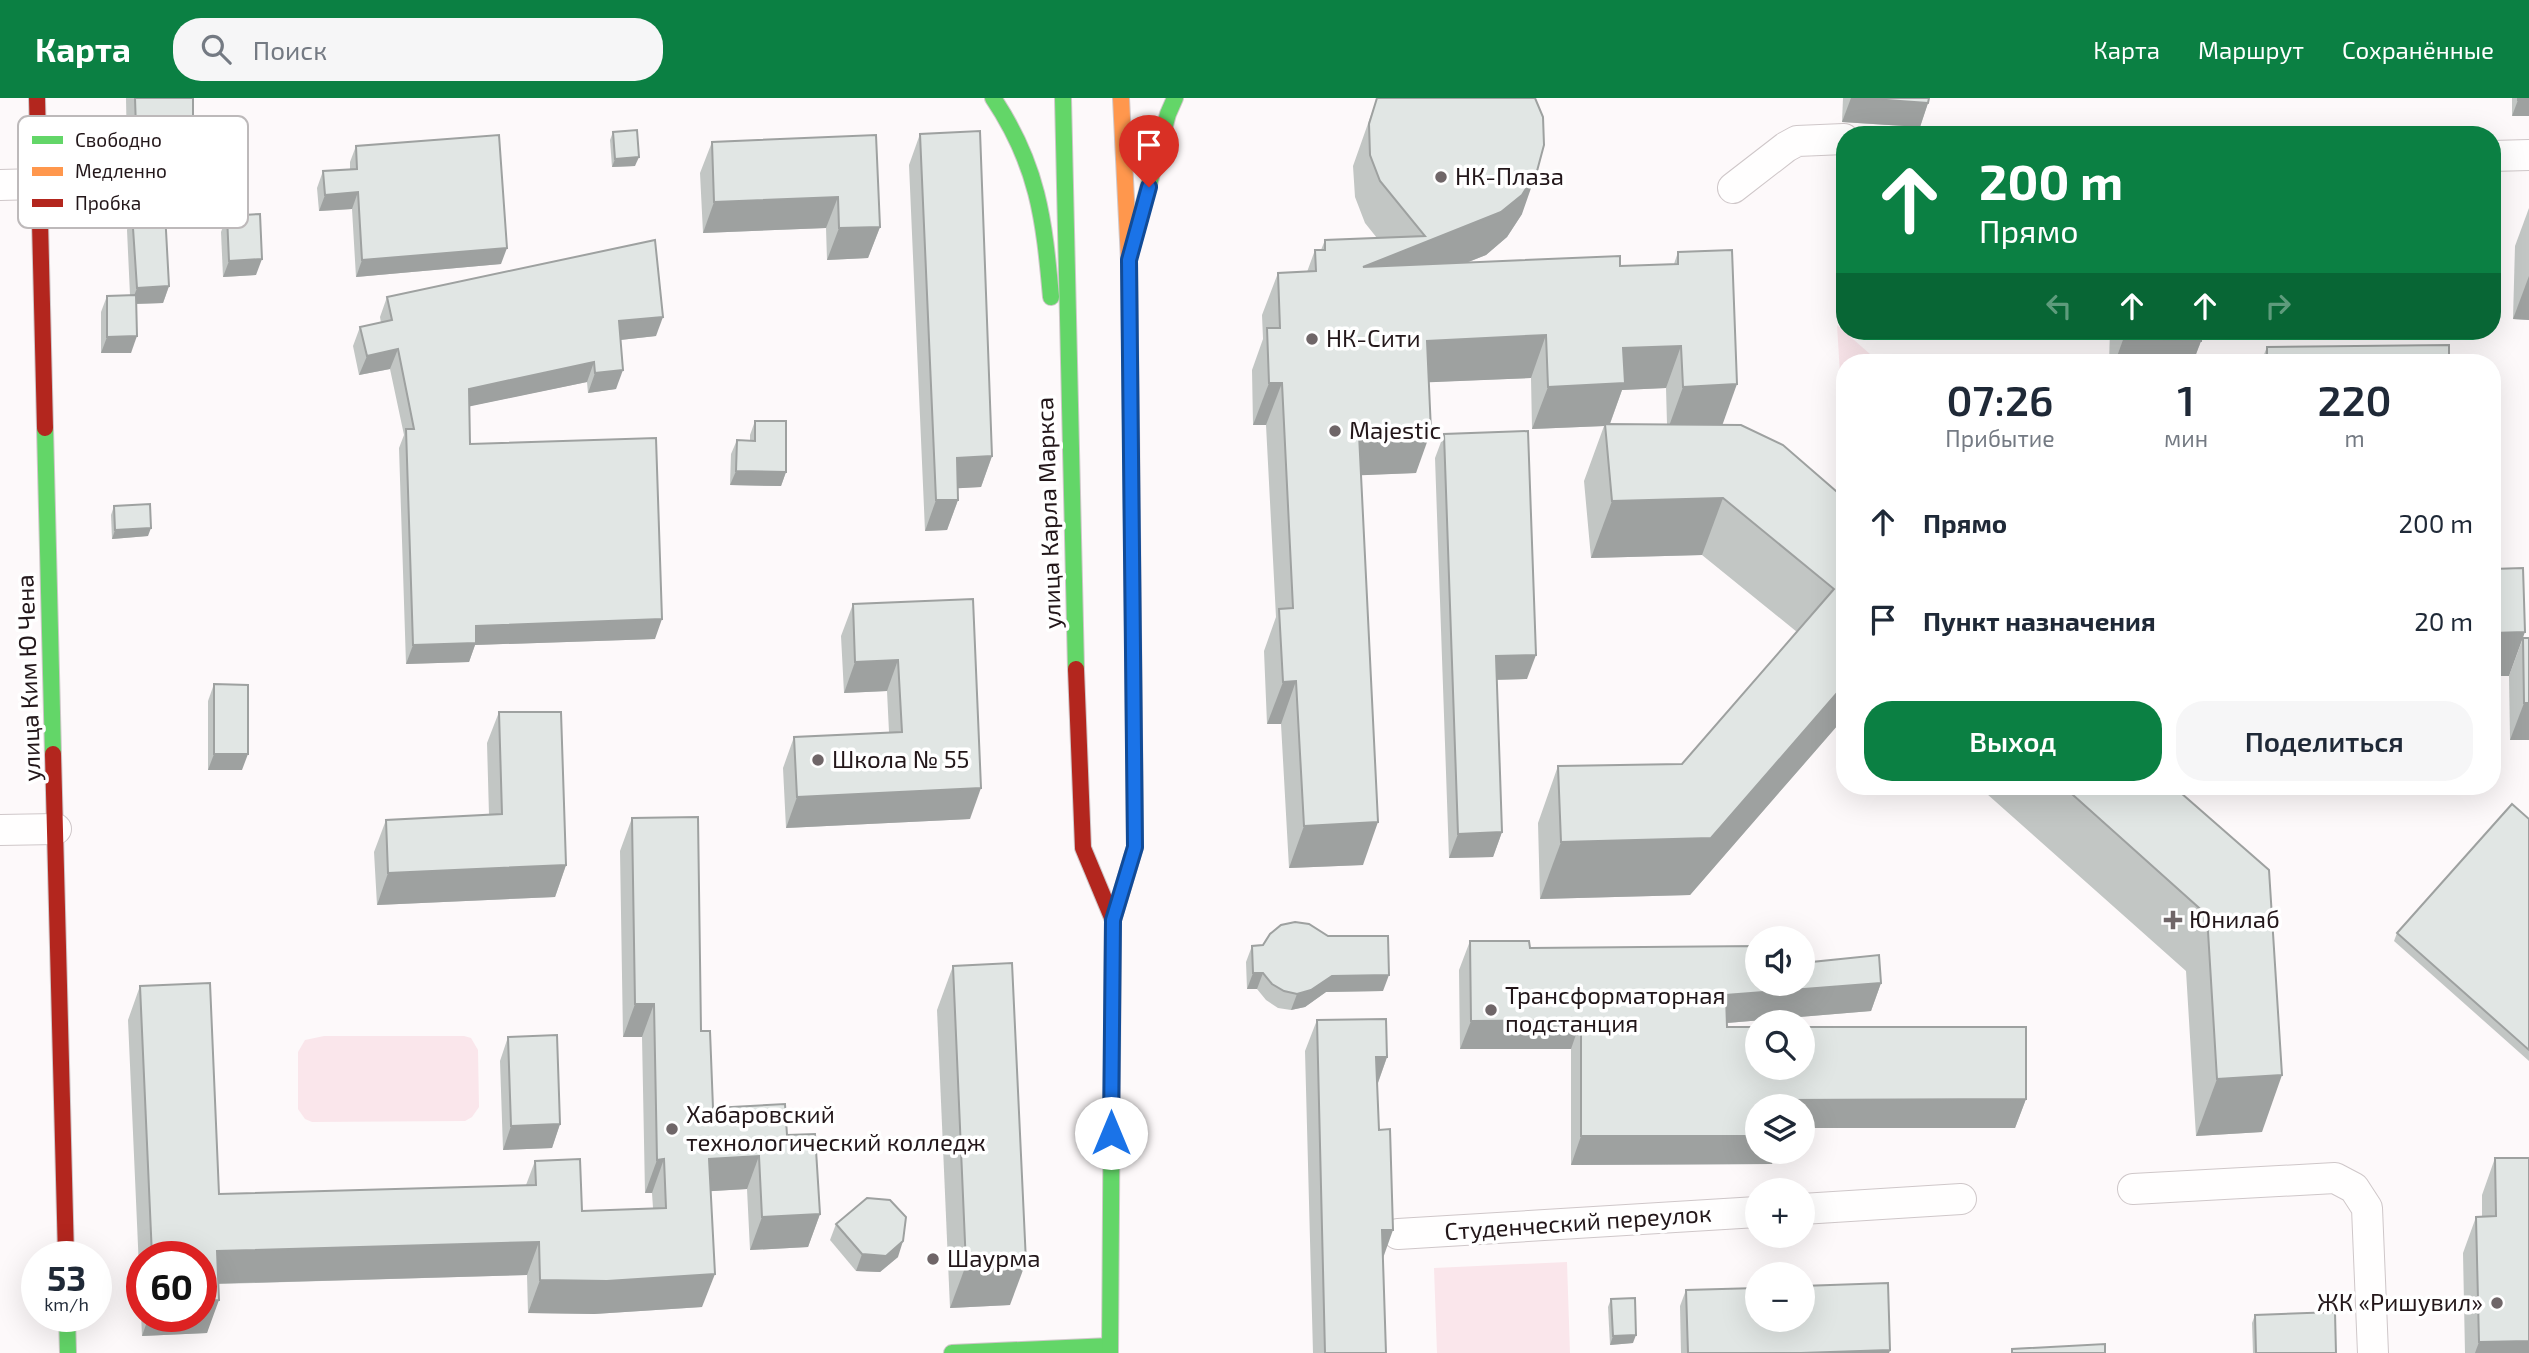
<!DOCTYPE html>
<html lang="ru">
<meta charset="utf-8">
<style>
:root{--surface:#fff;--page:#f6f6f7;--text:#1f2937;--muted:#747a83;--accent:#0b8043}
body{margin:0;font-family:"Exo 2",sans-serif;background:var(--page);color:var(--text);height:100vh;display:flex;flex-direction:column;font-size:26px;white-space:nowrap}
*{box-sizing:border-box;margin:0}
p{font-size:23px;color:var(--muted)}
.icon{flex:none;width:38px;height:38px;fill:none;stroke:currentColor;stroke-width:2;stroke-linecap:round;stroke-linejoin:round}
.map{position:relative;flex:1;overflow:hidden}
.details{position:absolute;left:1836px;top:256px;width:665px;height:441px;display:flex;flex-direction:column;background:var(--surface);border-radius:28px;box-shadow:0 7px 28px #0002}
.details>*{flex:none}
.guide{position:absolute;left:1836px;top:28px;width:665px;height:214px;border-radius:28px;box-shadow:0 7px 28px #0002;background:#0b8043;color:#fff;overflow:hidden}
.tools{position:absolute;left:1745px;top:828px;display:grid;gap:14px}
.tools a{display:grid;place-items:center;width:70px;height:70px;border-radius:50%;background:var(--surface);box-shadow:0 7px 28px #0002;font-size:35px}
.speed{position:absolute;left:21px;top:1143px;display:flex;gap:14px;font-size:35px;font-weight:700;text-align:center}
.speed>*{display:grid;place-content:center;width:91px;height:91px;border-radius:50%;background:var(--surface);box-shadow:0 7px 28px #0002;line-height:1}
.speed small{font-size:18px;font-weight:400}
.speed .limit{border:10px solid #d22;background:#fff;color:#111}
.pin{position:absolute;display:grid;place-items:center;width:60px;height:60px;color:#fff;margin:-72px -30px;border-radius:50% 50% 50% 0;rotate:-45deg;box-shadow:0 0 7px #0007}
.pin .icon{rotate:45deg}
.me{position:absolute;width:77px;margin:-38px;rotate:0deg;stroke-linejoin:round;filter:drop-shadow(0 0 5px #0008)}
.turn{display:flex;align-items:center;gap:24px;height:147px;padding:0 28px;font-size:32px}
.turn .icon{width:91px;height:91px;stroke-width:2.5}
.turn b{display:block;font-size:49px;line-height:60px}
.lanes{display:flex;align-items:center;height:66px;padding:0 28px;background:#0003;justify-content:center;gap:35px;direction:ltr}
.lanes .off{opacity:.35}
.eta{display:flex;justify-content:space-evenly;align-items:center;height:119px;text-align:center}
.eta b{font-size:42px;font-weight:600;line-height:49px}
.cta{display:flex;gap:14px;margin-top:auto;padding:14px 28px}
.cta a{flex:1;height:80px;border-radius:28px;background:var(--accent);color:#fff;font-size:28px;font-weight:600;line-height:80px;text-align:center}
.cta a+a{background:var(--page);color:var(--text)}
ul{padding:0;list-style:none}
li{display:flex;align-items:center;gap:21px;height:98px;padding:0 28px}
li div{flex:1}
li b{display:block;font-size:26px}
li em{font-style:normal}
header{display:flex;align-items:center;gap:42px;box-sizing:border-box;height:98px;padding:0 35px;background:var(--accent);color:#fff}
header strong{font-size:33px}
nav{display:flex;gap:38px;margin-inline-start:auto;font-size:24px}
.search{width:490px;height:63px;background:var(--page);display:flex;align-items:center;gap:18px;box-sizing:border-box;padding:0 24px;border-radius:28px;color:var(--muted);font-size:26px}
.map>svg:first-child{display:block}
.green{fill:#fae6eb}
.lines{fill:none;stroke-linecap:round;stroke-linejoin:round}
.street-casing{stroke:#cfc7c9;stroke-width:32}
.fast-casing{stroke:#cfc7c9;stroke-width:18}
.slow-casing{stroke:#cfc7c9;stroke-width:18}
.jam-casing{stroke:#cfc7c9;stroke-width:18}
.street{stroke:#fffefe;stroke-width:30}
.fast{stroke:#63d668;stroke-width:16}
.slow{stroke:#ff974d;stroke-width:16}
.jam{stroke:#b3261e;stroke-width:16}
.wall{fill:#c2c6c4;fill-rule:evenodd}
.shaded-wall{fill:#9ea1a0}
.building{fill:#e1e6e4;stroke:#9ea1a0;stroke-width:2}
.route-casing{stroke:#114b97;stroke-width:18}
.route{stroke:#1a73e8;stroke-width:12}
.poi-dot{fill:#6f6668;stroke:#fff;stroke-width:2.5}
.labels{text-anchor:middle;stroke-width:7;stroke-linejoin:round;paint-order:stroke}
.poi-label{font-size:24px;fill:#23171a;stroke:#fff;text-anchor:start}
.street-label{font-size:24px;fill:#23171a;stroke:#fff}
.key{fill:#fff;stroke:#bdb9ba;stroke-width:2}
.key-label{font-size:19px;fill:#23171a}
</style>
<header>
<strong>Карта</strong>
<div class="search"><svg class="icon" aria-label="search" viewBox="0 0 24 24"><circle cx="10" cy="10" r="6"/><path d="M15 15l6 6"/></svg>Поиск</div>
<nav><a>Карта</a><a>Маршрут</a><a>Сохранённые</a></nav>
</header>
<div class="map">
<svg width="2529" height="1255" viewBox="0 0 2529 1255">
<rect width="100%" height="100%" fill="#fdf9fa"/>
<g class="green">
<polygon points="1837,227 1879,264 1844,264 1844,341"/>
<polygon points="324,938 464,938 471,940 478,952 479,1009 472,1019 465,1023 312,1024 305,1021 298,1011 298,954 305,942"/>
<polygon points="1567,1164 1570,1255 1437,1255 1434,1170"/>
</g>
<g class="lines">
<defs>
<g id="street">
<polyline points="2492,58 2529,57"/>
<polyline points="0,87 38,86"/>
<polyline points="1733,90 1786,49 1797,43 1844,41"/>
<polyline points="0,732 56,731"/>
<polyline points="2133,1091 2335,1080 2354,1090 2367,1110 2373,1255"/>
<polyline points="1802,1111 1961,1101"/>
<polyline points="1398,1136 1757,1114"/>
</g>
<g id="fast">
<path d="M993 0C1038 67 1044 121 1051 199"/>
<polyline points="1063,0 1076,571"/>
<polyline points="1131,153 1168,16 1175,0"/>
<polyline points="45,330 53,656"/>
<polyline points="67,1218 68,1255"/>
<polyline points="952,1255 1110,1248"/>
<polyline points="1110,1255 1113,822 1135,749 1135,738"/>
</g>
<polyline id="slow" points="1121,0 1129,162 1131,328"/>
<g id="jam">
<polyline points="37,0 45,330"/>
<polyline points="1131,328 1135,738"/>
<polyline points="1076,571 1083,750 1113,822"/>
<polyline points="53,656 66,1158"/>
</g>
</defs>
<use href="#street" class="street-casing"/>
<use href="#fast" class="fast-casing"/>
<use href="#slow" class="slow-casing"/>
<use href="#jam" class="jam-casing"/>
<use href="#street" class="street"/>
<use href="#fast" class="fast"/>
<use href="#slow" class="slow"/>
<use href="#jam" class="jam"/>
</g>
<g class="wall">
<polygon points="126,0 193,0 184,53 127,54"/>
<path d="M1377 0 1522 116 1507 139 1486 157 1466 165 1620 168 1674 166 1678 154 1722 327 1844 400V620L1690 797 1540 801 1538 725 1558 668 1682 666 1797 534 1702 457 1591 460 1584 383 1604 328 1532 331 1531 280 1429 284 1416 375 1361 377 1363 767 1289 770 1281 626H1267L1264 553 1276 519 1266 327H1253L1252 272 1263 241 1262 217 1278 175 1307 174 1315 152H1321L1325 142 1377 140 1365 125 1355 99 1353 68ZM1666 290 1667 326H1610L1622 292Z"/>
<polygon points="1843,0 1929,0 1928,5 1920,29 1842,24"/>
<polygon points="2512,0 2529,0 2512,18"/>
<polygon points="613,34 635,68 612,69 610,42"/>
<polygon points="920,36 992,358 981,389 958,390 958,402 947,432 925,433 909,67"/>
<polygon points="876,37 880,129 868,160 827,162 826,130 703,135 700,75 712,44"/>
<polygon points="356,48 501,166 356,179 352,111 319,113 317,90 323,73 350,71 350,64"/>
<polygon points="2529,110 2529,222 2513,221 2515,148"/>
<polygon points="132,115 169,188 163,205 137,206 131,255 101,255 101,214 107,198 130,197 127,132"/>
<polygon points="227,118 256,177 223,179 221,134"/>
<polygon points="387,199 656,238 620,242 616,291 588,295 587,284 469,308 470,346 655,541 475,547 469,564 406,566 399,350 404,337 390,271 359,277 353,248 360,229 381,225 380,219"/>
<polygon points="2110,233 2202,233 2201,243 2193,264 2109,264"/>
<polygon points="2267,249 2449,264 2261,264"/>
<polygon points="755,323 786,374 781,388 730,387 731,356 737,342 750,342 750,337"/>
<polygon points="1444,336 1527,581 1496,582 1502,734 1493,759 1449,760 1435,360"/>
<polygon points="114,408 148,438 112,441 111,417"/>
<polygon points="973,501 970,721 786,730 783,670 794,639 889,634 887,593 844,595 841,538 853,506"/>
<polygon points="2523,540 2529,642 2510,642 2509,578"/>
<polygon points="214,586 242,672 208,672 208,603"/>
<polygon points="499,614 566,767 555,799 377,807 374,754 386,722 489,717 487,645"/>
<polygon points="1978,688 2173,688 2269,772 2262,1034 2196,1038 2186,873"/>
<path d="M632 720 701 933 713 1010 787 1037 820 1116 808 1149 750 1152 747 1091 711 1093 702 1209 594 1216 528 1215 527 1177 218 1186 207 1235 142 1238 128 922 140 888 219 1096 526 1087 535 1063 582 1113 653 1110 652 1095H645L642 939H623L620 753ZM142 1158H201V1218H142Z"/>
<polygon points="2529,721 2529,963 2394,843 2397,835"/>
<polygon points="1470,843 1530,850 1757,886 1881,885 1871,913 1727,925 1727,929 2026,1001 2015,1030 1802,1030 1802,1008 1757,1008 1772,1066 1571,1067 1571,951 1460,951 1459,872"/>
<polygon points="1263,847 1383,893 1326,894 1305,909 1291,912 1278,910 1266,902 1257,891 1247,891 1246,864 1252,848"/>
<polygon points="953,868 1010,1207 950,1210 937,912"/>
<polygon points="1317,922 1387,959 1377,988 1386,1255 1313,1255 1305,953"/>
<polygon points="508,939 560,1026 552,1050 503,1052 500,963"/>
<polygon points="2495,1060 2529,1255 2465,1255 2463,1155 2476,1119 2482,1119 2482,1097"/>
<polygon points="836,1126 898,1159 880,1174 856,1173 830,1142"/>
<polygon points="1686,1192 1890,1252 1889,1255 1681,1255 1680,1208"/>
<polygon points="1611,1201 1633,1245 1610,1247 1608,1209"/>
<polygon points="2255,1217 2336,1255 2253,1255 2252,1225"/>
</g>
<g class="shaded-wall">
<polygon points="1851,0 1859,0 1928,5 1920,29 1842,24"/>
<polygon points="2518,2 2529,2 2529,18 2512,18"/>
<polygon points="193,29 184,53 127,54 136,30"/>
<polygon points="639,59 635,68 612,69 615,61"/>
<polygon points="1537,73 1522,116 1507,139 1486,157 1348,211 1363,169 1501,114"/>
<polygon points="358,94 352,111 319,113 325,97"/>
<polygon points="838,99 826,130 703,135 714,104"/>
<polygon points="880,129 868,160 827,162 839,130"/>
<polygon points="507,150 501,166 356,179 362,162"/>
<polygon points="262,161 256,177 223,179 229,163"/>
<polygon points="2529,178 2529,222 2513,221"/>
<polygon points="169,188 163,205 131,206 137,190"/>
<polygon points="663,219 656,238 611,243 619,223"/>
<polygon points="1546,237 1531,280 1412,285 1427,243"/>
<polygon points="137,238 131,255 101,255 107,239"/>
<polygon points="2124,239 2201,243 2193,264 2115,264"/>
<polygon points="1681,248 1666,290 1622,292 1609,328 1605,326 1604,328 1532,331 1548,289 1623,250"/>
<polygon points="398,251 390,271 359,277 367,258"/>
<polygon points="594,264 587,284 462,310 469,291"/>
<polygon points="623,272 616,291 588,295 595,275"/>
<polygon points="1269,285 1282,285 1266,327 1253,327"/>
<polygon points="1737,286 1722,328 1668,331 1683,289"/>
<polygon points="1431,333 1416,375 1343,378 1359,336"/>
<polygon points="992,358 981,389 945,391 957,360"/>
<polygon points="736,373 786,374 781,388 730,387"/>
<polygon points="1723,400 1702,457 1591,460 1612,403"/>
<polygon points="936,402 958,402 947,432 925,433"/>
<polygon points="151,430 148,438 112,441 115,432"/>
<polygon points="662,521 655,541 475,547 469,564 406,566 413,547 476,528"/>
<polygon points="2525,534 2509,578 2492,578 2492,535"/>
<polygon points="1536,557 1527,581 1487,582 1496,558"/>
<polygon points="898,562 887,593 844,595 855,564"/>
<polygon points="1296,583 1281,626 1267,626 1283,584"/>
<polygon points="1844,587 1844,620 1690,797 1540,801 1561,744"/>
<polygon points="2524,605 2529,605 2529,642 2510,642"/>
<polygon points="214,656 248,656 242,672 208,672"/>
<polygon points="981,690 970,721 786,730 797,699"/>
<polygon points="1378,724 1363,767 1289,770 1304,728"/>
<polygon points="1502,734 1493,759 1449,760 1458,736"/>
<polygon points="566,767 555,799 377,807 388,775"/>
<polygon points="1253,875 1263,875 1257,891 1247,891"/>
<polygon points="1389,877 1383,893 1326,894 1305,909 1291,912 1297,896 1332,878"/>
<polygon points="1881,885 1871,913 1715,926 1726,897"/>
<polygon points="635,906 654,906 642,939 623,939"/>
<polygon points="1581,922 1571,951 1460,951 1471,923"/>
<polygon points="1376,959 1387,959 1376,990"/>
<polygon points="2282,977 2262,1034 2196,1038 2217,981"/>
<polygon points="2026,1001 2015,1030 1802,1030 1802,1008 1781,1008 1783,1002"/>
<polygon points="560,1026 552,1050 503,1052 511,1028"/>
<polygon points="1581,1038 1757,1038 1757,1054 1777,1054 1772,1066 1571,1067"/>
<polygon points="759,1058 747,1091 697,1094 709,1061"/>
<polygon points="664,1061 652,1095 645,1095 657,1062"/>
<polygon points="820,1116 808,1149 750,1152 762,1119"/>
<polygon points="1382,1132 1393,1132 1382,1163"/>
<polygon points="903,1143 898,1159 880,1174 856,1173 862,1156"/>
<polygon points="539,1144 527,1177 205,1186 217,1153"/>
<polygon points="1026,1164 1010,1207 950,1210 966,1167"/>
<polygon points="715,1176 702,1209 594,1216 528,1215 540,1182"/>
<polygon points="219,1202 207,1235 142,1238 149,1218 201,1218 201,1203"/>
<polygon points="1636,1237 1633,1245 1610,1247 1613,1238"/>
<polygon points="2529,1243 2529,1255 2475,1255 2479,1244"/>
<polygon points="1890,1252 1889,1255 1801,1255"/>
</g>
<g class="building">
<polygon points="135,0 193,0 193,29 136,30"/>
<polygon points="1377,0 1535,0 1543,19 1544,47 1537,73 1522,97 1501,114 1363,169 1620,158 1620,168 1678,166 1678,154 1732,152 1737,286 1683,289 1681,248 1623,250 1625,285 1548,289 1546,237 1427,243 1431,333 1359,336 1378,724 1304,728 1296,583 1283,584 1279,511 1293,510 1282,285 1269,285 1267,230 1280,230 1278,175 1316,173 1315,152 1325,152 1325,142 1425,138 1380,83 1370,57 1369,26"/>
<polygon points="1859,0 1929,0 1928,5"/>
<rect x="2518" y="0" width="11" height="2"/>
<polygon points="637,32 639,59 615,61 613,34"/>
<polygon points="980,33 992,358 957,360 958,402 936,402 920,36"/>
<polygon points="499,37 507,150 362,162 358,94 325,97 323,73 357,71 356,48"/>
<polygon points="876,37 880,129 839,130 838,99 714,104 712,44"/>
<polygon points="165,114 169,188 137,190 132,115"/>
<polygon points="260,116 262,161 229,163 227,118"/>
<polygon points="655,142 663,219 619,223 623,272 595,275 594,264 469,291 470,346 656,340 662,521 476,528 476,545 413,547 406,331 414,331 398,251 367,258 360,229 392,222 387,199"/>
<polygon points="136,197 137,238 107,239 107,198"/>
<polygon points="2124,233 2202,233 2201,243 2124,239"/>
<polygon points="2449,247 2449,264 2267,264 2267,249"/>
<polygon points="755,323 786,323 786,374 736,373 737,342 755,343"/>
<polygon points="1605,326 1741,327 1783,347 1844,400 1844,587 1711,740 1561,744 1558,668 1682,666 1834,491 1723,400 1612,403"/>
<polygon points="1528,333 1536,557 1496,558 1502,734 1458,736 1444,336"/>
<polygon points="150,406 151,430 115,432 114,408"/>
<polygon points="2523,470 2525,534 2492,535 2492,471"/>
<polygon points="973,501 981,690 797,699 794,639 902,634 898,562 855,564 853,506"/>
<polygon points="2523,540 2529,540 2529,605 2524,605"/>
<polygon points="214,586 248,587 248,656 214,656"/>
<polygon points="499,614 561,614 566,767 388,775 386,722 502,716"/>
<polygon points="2063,688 2173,688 2269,772 2282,977 2217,981 2207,817"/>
<polygon points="2512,706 2529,721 2529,952 2397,835"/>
<polygon points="698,719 701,933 710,933 713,1010 785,1006 787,1037 815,1036 820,1116 762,1119 759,1058 709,1061 715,1176 607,1183 540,1182 539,1144 217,1153 219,1202 201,1203 201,1158 152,1158 140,888 210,885 219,1096 536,1087 535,1063 580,1061 582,1113 666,1110 664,1061 657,1062 654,906 635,906 632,720"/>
<polygon points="1295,824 1309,826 1328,838 1388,838 1389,877 1332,878 1311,892 1297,896 1284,893 1272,886 1263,875 1253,875 1252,848 1263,847 1270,836 1281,827"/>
<polygon points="1470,843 1529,843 1530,850 1757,848 1757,886 1802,886 1802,865 1879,857 1881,885 1726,897 1727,929 1757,929 1757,970 1802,970 1802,929 2026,929 2026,1001 1783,1002 1783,1008 1757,1008 1757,1038 1581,1038 1581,922 1471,923"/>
<polygon points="1012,865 1026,1164 966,1167 953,868"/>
<polygon points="1386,921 1387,959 1376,959 1379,1032 1390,1031 1393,1132 1382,1132 1386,1255 1325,1255 1317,922"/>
<polygon points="557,937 560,1026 511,1028 508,939"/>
<polygon points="2495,1060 2529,1060 2529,1243 2479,1244 2476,1119 2496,1118"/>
<polygon points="867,1100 890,1102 906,1119 903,1143 886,1158 862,1156 836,1126"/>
<polygon points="1888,1185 1890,1252 1801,1255 1688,1255 1686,1192 1757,1190 1757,1222 1802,1222 1802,1188"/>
<polygon points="1635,1200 1636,1237 1613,1238 1611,1201"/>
<polygon points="2335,1214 2336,1255 2256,1255 2255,1217"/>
<polygon points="2105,1246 2105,1255 2012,1255 2012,1251"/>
</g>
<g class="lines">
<defs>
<polyline id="route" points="1111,1035 1113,822 1135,749 1129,162 1149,89"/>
</defs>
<use href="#route" class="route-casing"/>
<use href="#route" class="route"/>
</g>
<g class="poi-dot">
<circle cx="1441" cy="79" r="7"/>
<circle cx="1312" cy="241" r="7"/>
<circle cx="1335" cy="333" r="7"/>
<circle cx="818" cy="662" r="7"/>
<path d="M2169.5 811.5h7v7h7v7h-7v7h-7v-7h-7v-7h7z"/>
<circle cx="1491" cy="912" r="7"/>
<circle cx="672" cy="1031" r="7"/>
<circle cx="933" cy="1161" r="7"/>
<circle cx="2497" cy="1205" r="7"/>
</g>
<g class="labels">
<g class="poi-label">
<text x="1455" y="87">НК-Плаза</text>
<text x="1326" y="249">НК-Сити</text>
<text x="1349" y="341">Majestic</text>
<text x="832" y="670">Школа № 55</text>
<text x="2189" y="830">Юнилаб</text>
<text x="1505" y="906">Трансформаторная<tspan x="1505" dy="28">подстанция</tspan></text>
<text x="686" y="1025">Хабаровский<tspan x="686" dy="28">технологический колледж</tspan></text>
<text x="947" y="1169">Шаурма</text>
<text x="2483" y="1213" text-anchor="end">ЖК «Ришувил»</text>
</g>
<g class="street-label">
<text transform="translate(1049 415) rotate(-92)" y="8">улица Карла Маркса</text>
<text transform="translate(29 580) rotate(-92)" y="8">улица Ким Ю Чена</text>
<text transform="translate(1578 1125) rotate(-4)" y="8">Студенческий переулок</text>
</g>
</g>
<rect x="18" y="18" width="230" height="112" rx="10" class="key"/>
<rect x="32" y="38" width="31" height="8" fill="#63d668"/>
<rect x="32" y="69" width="31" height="9" fill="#ff974d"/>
<rect x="32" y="101" width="31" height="8" fill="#b3261e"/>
<g class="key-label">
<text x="75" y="49">Свободно</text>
<text x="75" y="80">Медленно</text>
<text x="75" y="112">Пробка</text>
</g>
</svg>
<div class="tools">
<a><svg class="icon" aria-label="sound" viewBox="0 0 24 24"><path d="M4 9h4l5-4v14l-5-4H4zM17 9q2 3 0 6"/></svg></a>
<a><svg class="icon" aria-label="search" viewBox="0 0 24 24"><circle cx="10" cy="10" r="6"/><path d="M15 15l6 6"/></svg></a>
<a><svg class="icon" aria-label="layers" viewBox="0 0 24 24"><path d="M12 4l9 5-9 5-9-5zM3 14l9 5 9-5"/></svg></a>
<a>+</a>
<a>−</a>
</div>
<div class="speed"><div>53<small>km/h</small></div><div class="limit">60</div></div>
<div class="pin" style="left:1149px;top:89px;background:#d93025"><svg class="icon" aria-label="arrive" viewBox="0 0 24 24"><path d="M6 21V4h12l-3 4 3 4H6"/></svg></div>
<svg class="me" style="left:1111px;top:1035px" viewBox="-20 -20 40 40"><circle r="19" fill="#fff"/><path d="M0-13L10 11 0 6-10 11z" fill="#1a73e8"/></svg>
<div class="guide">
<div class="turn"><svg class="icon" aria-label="ahead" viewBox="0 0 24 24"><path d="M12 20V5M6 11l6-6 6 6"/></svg><div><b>200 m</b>Прямо</div></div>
<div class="lanes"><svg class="icon off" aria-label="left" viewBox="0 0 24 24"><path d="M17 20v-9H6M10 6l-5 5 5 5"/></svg><svg class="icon" aria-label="ahead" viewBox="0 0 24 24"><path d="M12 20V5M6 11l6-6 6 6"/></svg><svg class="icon" aria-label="ahead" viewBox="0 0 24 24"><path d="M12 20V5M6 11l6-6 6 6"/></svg><svg class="icon off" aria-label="right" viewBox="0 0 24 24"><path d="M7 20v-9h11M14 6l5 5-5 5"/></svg></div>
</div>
<section class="details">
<div class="eta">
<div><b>07:26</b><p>Прибытие</p></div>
<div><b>1</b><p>мин</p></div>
<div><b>220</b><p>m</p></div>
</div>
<ul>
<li><svg class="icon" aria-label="ahead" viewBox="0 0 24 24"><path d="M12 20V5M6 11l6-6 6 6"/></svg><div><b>Прямо</b></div><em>200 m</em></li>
<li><svg class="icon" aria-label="arrive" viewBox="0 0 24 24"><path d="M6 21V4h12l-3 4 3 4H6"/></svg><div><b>Пункт назначения</b></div><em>20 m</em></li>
</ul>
<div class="cta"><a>Выход</a><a>Поделиться</a></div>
</section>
</div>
